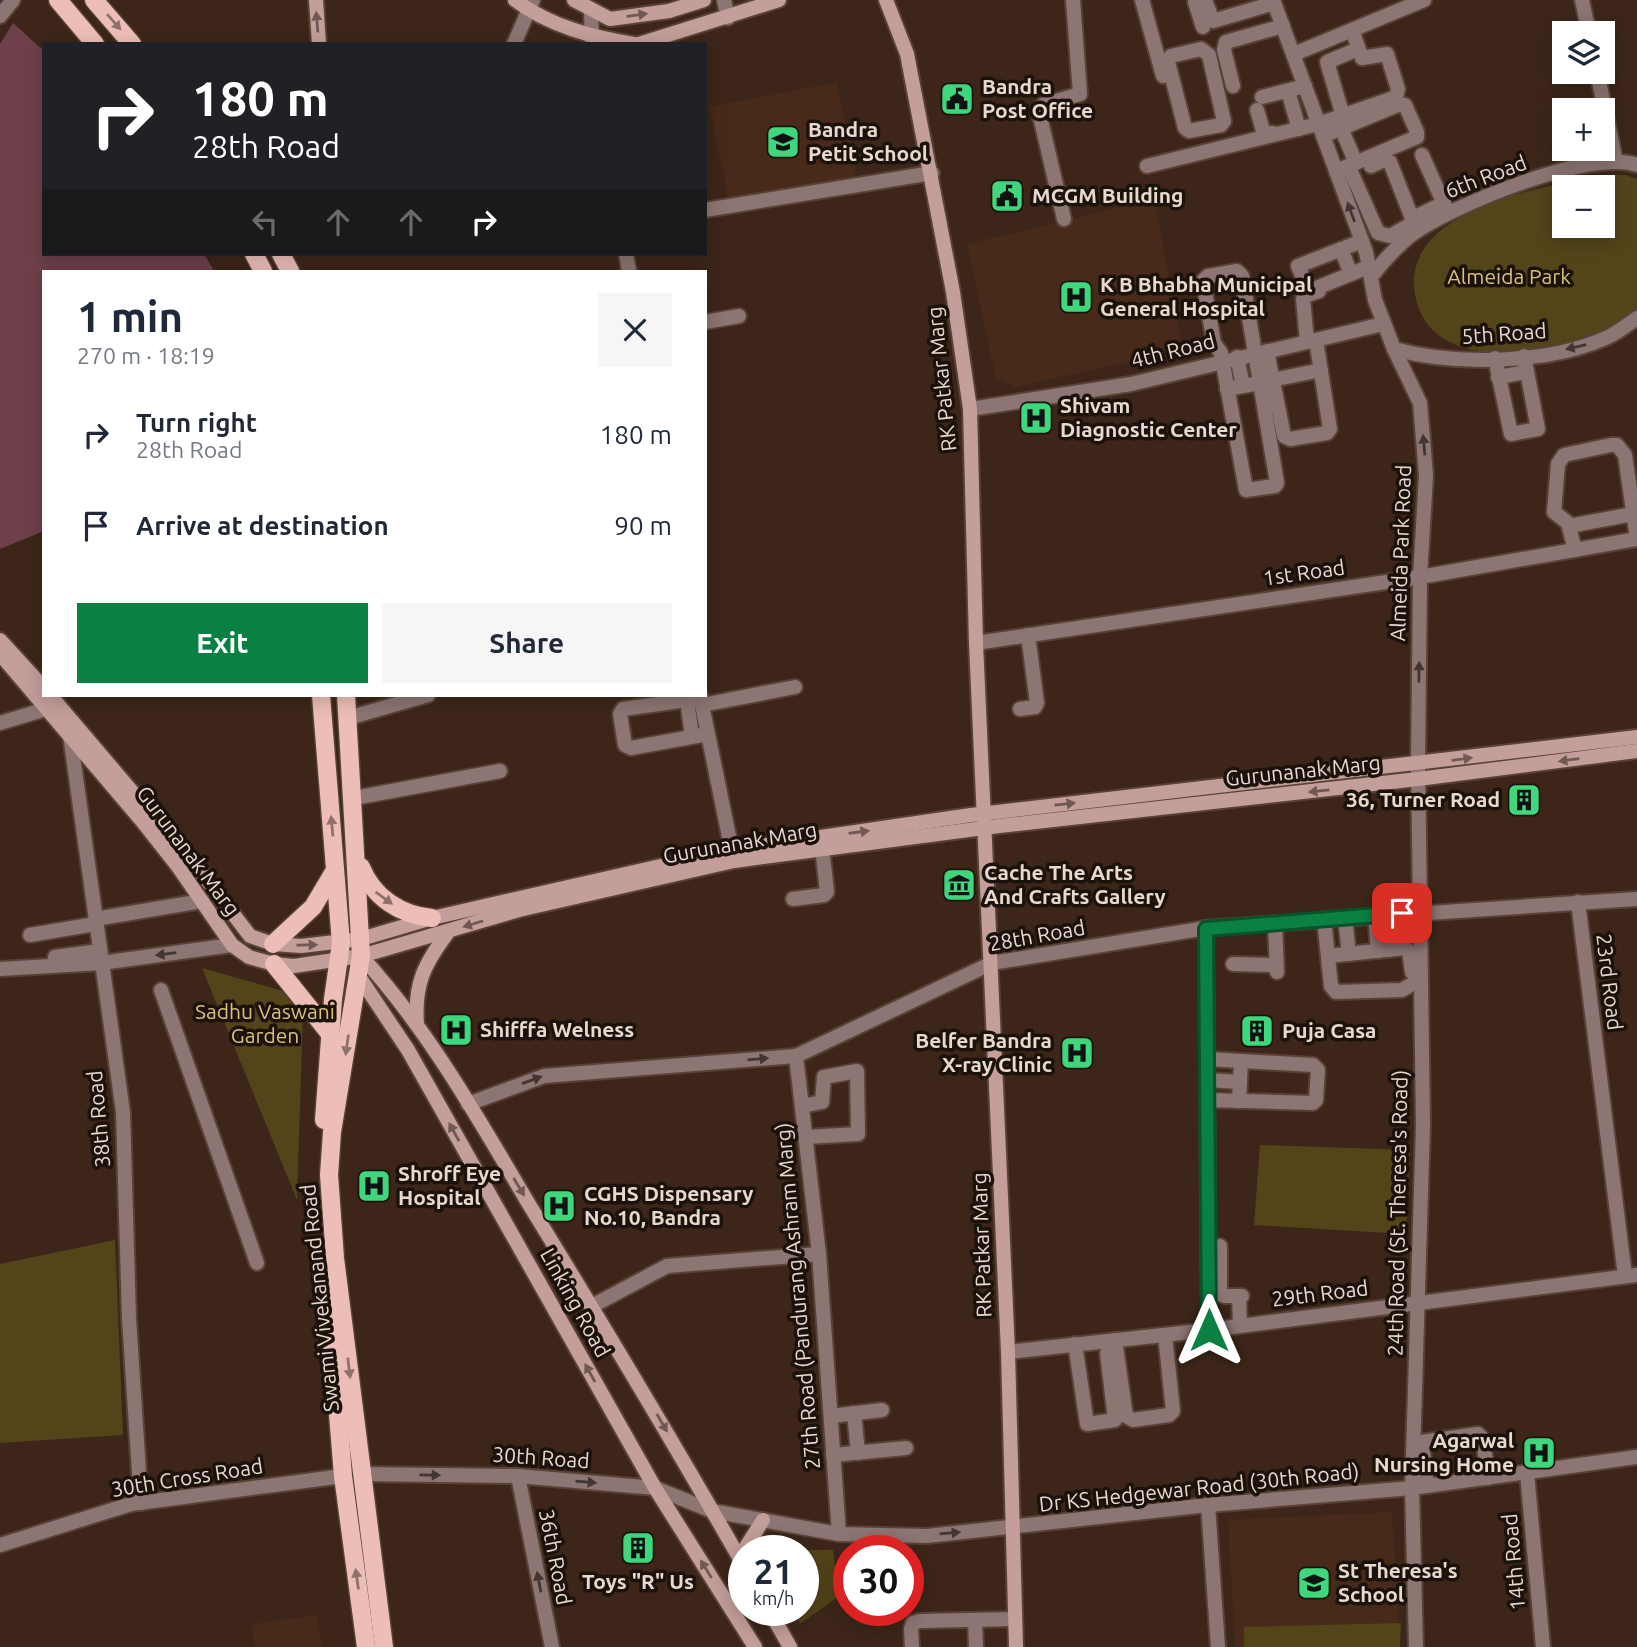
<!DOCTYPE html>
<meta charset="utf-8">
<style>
:root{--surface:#fff;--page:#f6f6f7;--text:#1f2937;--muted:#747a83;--accent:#0b8043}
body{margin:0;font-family:Ubuntu,sans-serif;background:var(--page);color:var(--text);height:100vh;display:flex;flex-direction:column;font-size:26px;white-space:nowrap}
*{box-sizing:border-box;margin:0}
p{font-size:23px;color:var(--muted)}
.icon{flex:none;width:38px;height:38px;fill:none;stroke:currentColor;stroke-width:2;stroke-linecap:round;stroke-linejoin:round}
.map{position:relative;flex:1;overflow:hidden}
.drawer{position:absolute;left:42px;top:270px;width:665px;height:427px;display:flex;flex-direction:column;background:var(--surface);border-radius:0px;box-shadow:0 4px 18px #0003}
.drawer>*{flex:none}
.hud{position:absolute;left:42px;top:42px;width:665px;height:214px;border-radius:0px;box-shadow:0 4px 18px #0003;background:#202124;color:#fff;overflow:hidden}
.buttons{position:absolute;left:1552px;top:21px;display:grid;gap:14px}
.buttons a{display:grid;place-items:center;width:63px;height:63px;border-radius:0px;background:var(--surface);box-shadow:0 4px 18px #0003;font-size:35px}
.speed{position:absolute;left:728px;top:1535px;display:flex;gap:14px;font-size:35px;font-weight:700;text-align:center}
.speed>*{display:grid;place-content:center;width:91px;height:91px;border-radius:50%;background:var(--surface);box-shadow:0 4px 18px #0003;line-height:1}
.speed small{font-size:18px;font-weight:400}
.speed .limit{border:10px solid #d22;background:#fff;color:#111}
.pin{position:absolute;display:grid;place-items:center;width:60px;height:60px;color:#fff;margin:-30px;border-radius:14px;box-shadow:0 4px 10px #0006}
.me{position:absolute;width:77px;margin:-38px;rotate:0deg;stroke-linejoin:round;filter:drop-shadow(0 0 5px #0008)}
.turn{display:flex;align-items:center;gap:24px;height:147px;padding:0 35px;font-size:32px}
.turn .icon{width:91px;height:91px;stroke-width:2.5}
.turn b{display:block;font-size:49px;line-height:60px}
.lanes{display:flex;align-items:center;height:66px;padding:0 35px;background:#0003;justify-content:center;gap:35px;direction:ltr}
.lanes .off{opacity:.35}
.round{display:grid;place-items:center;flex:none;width:74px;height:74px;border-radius:0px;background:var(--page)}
.head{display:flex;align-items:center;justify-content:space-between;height:119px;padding:0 35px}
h1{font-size:42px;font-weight:700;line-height:52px}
.primary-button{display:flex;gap:14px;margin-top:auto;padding:14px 35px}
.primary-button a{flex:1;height:80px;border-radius:0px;background:var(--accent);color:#fff;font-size:28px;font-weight:700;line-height:80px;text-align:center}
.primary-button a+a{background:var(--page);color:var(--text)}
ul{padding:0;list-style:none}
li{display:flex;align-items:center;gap:21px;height:91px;padding:0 35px}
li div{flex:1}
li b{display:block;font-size:26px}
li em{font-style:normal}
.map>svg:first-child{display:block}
.built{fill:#482a1a}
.green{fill:#534419;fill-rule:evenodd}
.water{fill:#6e404a}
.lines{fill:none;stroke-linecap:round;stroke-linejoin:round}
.street-casing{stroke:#584236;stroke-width:18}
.secondary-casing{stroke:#584236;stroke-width:18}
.primary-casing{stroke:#584236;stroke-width:21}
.street{stroke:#8c7572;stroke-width:14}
.secondary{stroke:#c39e9a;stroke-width:14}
.primary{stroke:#edbeb8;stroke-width:18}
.oneway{fill:#705853}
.oneway2{fill:#8f716b}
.oneway3{fill:#433530}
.route-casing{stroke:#07532c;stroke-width:18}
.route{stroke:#0b8043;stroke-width:12}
.labels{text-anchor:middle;stroke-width:7;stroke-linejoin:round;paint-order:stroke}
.poi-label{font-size:21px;font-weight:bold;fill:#e8d8d0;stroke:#1c120c;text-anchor:start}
.street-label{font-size:21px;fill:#e8d8d0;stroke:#1c120c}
.park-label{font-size:21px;fill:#dbc07a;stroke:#1c120c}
</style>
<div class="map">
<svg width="1637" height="1647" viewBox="0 0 1637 1647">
<rect width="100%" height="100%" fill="#3d2619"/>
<g class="built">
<polygon points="837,82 856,176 729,202 710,107"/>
<polygon points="1154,199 1183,350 1015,387 996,378 967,244"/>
<polygon points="1392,1512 1400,1647 1235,1647 1228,1520"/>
<polygon points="317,1615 322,1647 255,1647 252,1624"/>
</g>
<g class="green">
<path d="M1604 175H1626L1637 179V311C1620 321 1604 332 1585 338 1528 357 1422 371 1414 287 1412 264 1425 241 1444 228 1489 195 1550 186 1604 175ZM1564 187H1603V226H1564Z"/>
<polygon points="202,968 290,993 303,1011 297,1200"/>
<polygon points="1260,1145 1410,1150 1406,1234 1254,1225"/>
<polygon points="115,1240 123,1435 0,1443 0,1264"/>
<polygon points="766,1550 833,1550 839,1596 800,1624 794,1610 803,1610 803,1550"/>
<polygon points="1401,1623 1400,1647 1244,1647 1244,1627"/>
</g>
<polygon class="water" points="13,23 44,51 44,254 204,254 214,271 44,271 44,531 0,549 0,44"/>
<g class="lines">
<defs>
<g id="street">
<polyline points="724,0 728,18"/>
<polyline points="1142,0 1163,76"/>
<polyline points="1205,0 1213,21 1274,3"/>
<path d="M1273 0 1366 252 1375 300 1394 349C1456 366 1551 364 1610 336 1620 331 1628 324 1637 318"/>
<polyline points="1582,0 1589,33"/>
<polyline points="1195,2 1203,27"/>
<polyline points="591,10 592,44"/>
<polyline points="0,16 13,0"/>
<polyline points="514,44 533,0"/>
<polygon points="1201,49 1209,55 1224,121 1221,125 1189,131 1185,128 1168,62 1171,56"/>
<polyline points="1294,54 1424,0"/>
<polyline points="1597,72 1616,162"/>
<polyline points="1233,86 1224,50 1226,42 1283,26"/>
<polyline points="1288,91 1299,129"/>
<polyline points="1262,97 1305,86"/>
<polyline points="1257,110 1264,134 1273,133"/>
<polyline points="1343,116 1327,62 1358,49"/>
<polyline points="1341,128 1356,163"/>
<polyline points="1323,136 1400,104 1405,105 1417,132 1417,137 1336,171"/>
<polyline points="1422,155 1448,213"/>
<polyline points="1147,166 1318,124 1396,97 1398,89 1387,54 1362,58 1352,30"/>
<polyline points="1371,166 1384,160 1390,162 1417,231"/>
<polyline points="1352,174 1378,233 1390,236 1413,223"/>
<polyline points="705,210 932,173"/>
<polyline points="1417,216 1444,203"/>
<polyline points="1064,219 1039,112 1043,105 1080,94 1073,0"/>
<polyline points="1362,241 1298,266 1309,291 1368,267"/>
<polyline points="1341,249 1351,274"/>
<polyline points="626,254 629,271"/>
<polygon points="1237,271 1242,276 1277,483 1275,486 1246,490 1221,353 1214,343 1203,281 1208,276"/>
<path d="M1371 277C1383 261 1395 248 1411 235 1451 206 1591 148 1637 165"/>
<polyline points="705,322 739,316"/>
<polyline points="1307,341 1303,299 1304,296 1319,291"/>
<polyline points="1394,349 1420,403 1426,475 1420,577 1418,765 1423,1125 1412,1488 1416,1647"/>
<polyline points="1267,351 1284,436 1290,439 1327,433 1330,429 1316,340"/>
<polyline points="1237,357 1243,386"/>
<polyline points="1495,358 1511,434 1538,429 1524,356"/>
<polyline points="1498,377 1527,372"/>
<polyline points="1272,380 1321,370"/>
<polyline points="1227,389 1260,383"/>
<polyline points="970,409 1131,384 1383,324"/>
<polyline points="1569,526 1633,514"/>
<polyline points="1575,550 1568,523 1554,512 1558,464 1564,455 1611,445 1617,445 1625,455 1637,539"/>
<polyline points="976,643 1420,577 1637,539"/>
<polyline points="700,695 734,861"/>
<polyline points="701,698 623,709 620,714 625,745 631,748 708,734"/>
<polyline points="687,700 692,736"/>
<polyline points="702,705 795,687"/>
<polyline points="1020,709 1035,707 1037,703 1028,635"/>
<polyline points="348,718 428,695"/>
<polyline points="0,723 46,709"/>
<polyline points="70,735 123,1112 129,1318 141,1503"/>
<polyline points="354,798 500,771"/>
<polyline points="793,899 824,895 827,892 821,838"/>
<polyline points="1578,902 1625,1276"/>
<polyline points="1375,915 1378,951"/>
<polyline points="1385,915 1388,950"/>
<polyline points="1345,918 1349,954"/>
<polyline points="95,919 202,901"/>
<polyline points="1324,919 1331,986 1336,992 1402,990 1412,984 1421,984"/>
<polyline points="1275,923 1277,972"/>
<polyline points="1206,928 1209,1330"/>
<polyline points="30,935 95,924"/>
<polyline points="1328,956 1405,948 1409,951 1412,972"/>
<polyline points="55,957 99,951"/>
<polyline points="1233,964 1276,965"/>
<polyline points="0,969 101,963 232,945"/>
<polyline points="161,990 257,1263"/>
<polyline points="796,1056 819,1254 839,1534"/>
<polyline points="1207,1059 1313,1065 1318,1070 1316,1100 1313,1103 1207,1100"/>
<polyline points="1207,1080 1240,1082"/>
<polyline points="1239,1101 1241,1061"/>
<polyline points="468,1104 544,1076 796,1056 992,963 1206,928 1637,899"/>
<polyline points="802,1106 822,1102 824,1077 857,1071 858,1134 806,1137"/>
<polyline points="1220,1246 1220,1294 1224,1296 1242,1296"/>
<polyline points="1239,1296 1240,1326"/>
<polyline points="592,1306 667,1266 819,1254"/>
<polyline points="1115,1340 1126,1416 1133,1420 1169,1415 1173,1411 1165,1335"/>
<polyline points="1075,1344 1087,1424 1115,1420 1107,1353"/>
<polyline points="1008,1352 1209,1330 1637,1275"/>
<polyline points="854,1413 858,1453"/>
<polyline points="831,1416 882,1410"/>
<polyline points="1422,1442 1427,1486"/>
<polyline points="1414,1443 1478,1434 1483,1439 1488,1478"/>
<polyline points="833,1455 906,1448"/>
<polyline points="1527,1473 1543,1647"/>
<polyline points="362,1474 518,1476 655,1488 712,1511 839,1534 927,1536 1208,1505 1412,1488 1637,1457"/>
<polyline points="518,1476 552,1647"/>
<polyline points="1208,1505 1218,1647"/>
<polyline points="0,1545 131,1504 343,1476"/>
<polyline points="975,1620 976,1647"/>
<polyline points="912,1647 911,1629 913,1623 920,1621 1014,1619"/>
</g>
<g id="secondary">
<polyline points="316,0 319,44"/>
<path d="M515 0C549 26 592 37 634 44"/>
<polyline points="574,0 610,19 669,11 704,0"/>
<polyline points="886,0 907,54 953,292 970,409 976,643 1008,1352 1016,1647"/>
<polyline points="639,44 779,0"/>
<polyline points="0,640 44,688"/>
<polyline points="0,654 142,821 179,868 232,945 249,957 274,964 294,966 361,956 519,910 734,861 999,826 1418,779 1637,751"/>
<polyline points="50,695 208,881 250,936 273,944 301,946 361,939 432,918 731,850 971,815 1637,737"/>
<path d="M361 956C429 1030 479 1120 530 1206 603 1325 675 1445 744 1566"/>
<polyline points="360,978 408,1050 655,1488 755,1647"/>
<path d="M417 1025C414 984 424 964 449 931"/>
<polyline points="744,1550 763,1520"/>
<polyline points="769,1610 790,1647"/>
</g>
<g id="primary">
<polyline points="58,0 95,44"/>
<polyline points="94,0 132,44"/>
<polyline points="254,254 263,271"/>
<polyline points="281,254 290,271"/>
<polyline points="321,695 341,943 333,999 324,1120"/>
<polyline points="346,695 361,956 332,1132 329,1175 335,1258 384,1647"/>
<path d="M361 867C373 897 400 915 432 918"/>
<polyline points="273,944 313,907 335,870"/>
<polyline points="274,964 331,1035"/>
<polyline points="328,1291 343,1476 366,1647"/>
</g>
</defs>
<use href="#street" class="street-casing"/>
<use href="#secondary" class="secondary-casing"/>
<use href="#primary" class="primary-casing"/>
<use href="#street" class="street"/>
<use href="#secondary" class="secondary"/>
<use href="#primary" class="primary"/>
</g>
<defs><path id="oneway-solid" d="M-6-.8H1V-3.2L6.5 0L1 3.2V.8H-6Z" transform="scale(1.75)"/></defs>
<g class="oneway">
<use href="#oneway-solid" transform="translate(637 15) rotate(-7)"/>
<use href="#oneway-solid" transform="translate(317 22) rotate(-95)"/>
<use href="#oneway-solid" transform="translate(1462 759) rotate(-7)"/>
<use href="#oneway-solid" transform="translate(1569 760) rotate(173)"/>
<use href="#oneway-solid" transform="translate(1319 791) rotate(174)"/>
<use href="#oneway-solid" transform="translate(1065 804) rotate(-6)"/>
<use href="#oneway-solid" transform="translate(859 832) rotate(-8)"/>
<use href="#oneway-solid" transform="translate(473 924) rotate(163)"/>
<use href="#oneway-solid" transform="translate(307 945) rotate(-1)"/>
<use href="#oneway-solid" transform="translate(454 1132) rotate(-119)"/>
<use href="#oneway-solid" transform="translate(519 1187) rotate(59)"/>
<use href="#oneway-solid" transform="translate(590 1373) rotate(-119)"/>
<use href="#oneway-solid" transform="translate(662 1423) rotate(60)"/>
<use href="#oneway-solid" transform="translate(706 1569) rotate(-122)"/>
</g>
<g class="oneway2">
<use href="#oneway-solid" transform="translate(114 22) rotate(49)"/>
<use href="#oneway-solid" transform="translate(332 826) rotate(-95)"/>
<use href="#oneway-solid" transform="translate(384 898) rotate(36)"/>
<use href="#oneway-solid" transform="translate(347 1045) rotate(98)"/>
<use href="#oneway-solid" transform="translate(349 1368) rotate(83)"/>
<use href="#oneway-solid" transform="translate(357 1579) rotate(-98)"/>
</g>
<g class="oneway3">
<use href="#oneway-solid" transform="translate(1351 212) rotate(-110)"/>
<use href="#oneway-solid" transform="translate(1576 347) rotate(167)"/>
<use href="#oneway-solid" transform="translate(1424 445) rotate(-95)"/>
<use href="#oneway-solid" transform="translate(1419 672) rotate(-89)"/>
<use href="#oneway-solid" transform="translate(166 954) rotate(173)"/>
<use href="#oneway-solid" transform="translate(758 1059) rotate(-5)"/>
<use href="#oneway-solid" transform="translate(532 1080) rotate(-20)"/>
<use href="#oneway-solid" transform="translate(430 1475) rotate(1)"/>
<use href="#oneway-solid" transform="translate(586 1482) rotate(5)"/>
<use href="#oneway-solid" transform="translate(950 1533) rotate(-5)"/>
<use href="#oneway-solid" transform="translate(539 1582) rotate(-101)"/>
</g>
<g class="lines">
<defs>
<polyline id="route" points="1209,1330 1206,929 1402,913"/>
</defs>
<use href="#route" class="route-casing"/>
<use href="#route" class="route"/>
</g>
<defs>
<symbol id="civic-square" viewBox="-11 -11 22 22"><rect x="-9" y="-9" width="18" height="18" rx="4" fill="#3ed77d" stroke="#1c120c"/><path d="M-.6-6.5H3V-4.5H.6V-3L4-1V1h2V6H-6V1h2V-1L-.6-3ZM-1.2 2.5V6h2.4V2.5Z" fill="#111"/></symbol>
<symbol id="school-square" viewBox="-11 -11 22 22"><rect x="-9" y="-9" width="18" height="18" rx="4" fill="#3ed77d" stroke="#1c120c"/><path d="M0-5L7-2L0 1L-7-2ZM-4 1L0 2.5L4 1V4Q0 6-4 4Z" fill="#111"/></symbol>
<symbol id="hospital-square" viewBox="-11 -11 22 22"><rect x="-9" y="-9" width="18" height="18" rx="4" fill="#3ed77d" stroke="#1c120c"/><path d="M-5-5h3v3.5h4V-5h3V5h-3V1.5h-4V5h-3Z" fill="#111"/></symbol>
<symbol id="building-square" viewBox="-11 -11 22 22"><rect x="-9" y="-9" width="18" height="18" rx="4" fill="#3ed77d" stroke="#1c120c"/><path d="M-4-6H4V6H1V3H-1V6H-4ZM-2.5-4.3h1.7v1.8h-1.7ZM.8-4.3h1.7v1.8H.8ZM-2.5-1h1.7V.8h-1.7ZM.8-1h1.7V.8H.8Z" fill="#111"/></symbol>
<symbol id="museum-square" viewBox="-11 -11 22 22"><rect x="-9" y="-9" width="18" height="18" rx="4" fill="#3ed77d" stroke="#1c120c"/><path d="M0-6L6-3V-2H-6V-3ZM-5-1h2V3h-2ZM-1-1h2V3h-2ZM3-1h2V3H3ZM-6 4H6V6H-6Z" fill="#111"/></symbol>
</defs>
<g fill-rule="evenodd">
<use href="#civic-square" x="938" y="80" width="38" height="38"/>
<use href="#school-square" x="764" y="123" width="38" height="38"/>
<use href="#civic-square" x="988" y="177" width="38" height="38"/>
<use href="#hospital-square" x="1057" y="278" width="38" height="38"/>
<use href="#hospital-square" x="1017" y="399" width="38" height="38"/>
<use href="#building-square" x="1505" y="781" width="38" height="38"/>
<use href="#museum-square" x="940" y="866" width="38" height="38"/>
<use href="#hospital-square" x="437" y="1011" width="38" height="38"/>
<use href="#building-square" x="1238" y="1012" width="38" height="38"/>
<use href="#hospital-square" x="1058" y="1034" width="38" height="38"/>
<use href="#hospital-square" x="355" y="1167" width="38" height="38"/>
<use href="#hospital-square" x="540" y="1187" width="38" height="38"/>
<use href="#hospital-square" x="1520" y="1434" width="38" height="38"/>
<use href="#building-square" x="619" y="1529" width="38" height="38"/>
<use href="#school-square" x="1295" y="1564" width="38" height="38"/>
</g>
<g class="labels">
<g class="poi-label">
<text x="982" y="94">Bandra<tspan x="982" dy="24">Post Office</tspan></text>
<text x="808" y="137">Bandra<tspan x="808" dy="24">Petit School</tspan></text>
<text x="1032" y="203">MCGM Building</text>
<text x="1100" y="292">K B Bhabha Municipal<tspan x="1100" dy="24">General Hospital</tspan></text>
<text x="1060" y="413">Shivam<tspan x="1060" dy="24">Diagnostic Center</tspan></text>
<text x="1500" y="807" text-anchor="end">36, Turner Road</text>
<text x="984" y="880">Cache The Arts<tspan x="984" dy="24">And Crafts Gallery</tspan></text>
<text x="480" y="1037">Shifffa Welness</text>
<text x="1282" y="1038">Puja Casa</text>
<text x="1052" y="1048" text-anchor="end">Belfer Bandra<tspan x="1052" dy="24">X-ray Clinic</tspan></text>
<text x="398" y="1181">Shroff Eye<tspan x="398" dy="24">Hospital</tspan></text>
<text x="584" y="1201">CGHS Dispensary<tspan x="584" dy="24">No.10, Bandra</tspan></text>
<text x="1514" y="1448" text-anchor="end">Agarwal<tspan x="1514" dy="24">Nursing Home</tspan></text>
<text x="1338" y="1578">St Theresa's<tspan x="1338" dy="24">School</tspan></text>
<text x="638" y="1589" text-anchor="middle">Toys "R" Us</text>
</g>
<g class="street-label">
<text transform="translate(1486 177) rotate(-21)" y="7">6th Road</text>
<text transform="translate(1504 334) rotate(-4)" y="7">5th Road</text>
<text transform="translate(1173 351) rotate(-14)" y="7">4th Road</text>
<text transform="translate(942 379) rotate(-96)" y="7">RK Patkar Marg</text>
<text transform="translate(1401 553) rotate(-88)" y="7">Almeida Park Road</text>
<text transform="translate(1304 573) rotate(-8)" y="7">1st Road</text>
<text transform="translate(1303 771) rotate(-6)" y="7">Gurunanak Marg</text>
<text transform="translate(740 843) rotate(-10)" y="7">Gurunanak Marg</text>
<text transform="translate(188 851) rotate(53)" y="7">Gurunanak Marg</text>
<text transform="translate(1037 936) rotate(-10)" y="7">28th Road</text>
<text transform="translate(1609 982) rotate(83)" y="7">23rd Road</text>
<text transform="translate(99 1119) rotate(-95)" y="7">38th Road</text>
<text transform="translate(1398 1213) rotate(-89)" y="7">24th Road (St. Theresa's Road)</text>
<text transform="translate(982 1245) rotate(-92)" y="7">RK Patkar Marg</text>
<text transform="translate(1320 1294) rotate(-7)" y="7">29th Road</text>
<text transform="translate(798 1296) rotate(-95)" y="7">27th Road (Pandurang Ashram Marg)</text>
<text transform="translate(320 1298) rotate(-96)" y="7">Swami Vivekanand Road</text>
<text transform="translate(575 1303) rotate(61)" y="7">Linking Road</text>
<text transform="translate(541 1458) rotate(4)" y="7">30th Road</text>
<text transform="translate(187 1478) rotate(-9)" y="7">30th Cross Road</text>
<text transform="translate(1199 1488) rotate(-6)" y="7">Dr KS Hedgewar Road (30th Road)</text>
<text transform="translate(555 1557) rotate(79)" y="7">36th Road</text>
<text transform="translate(1514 1562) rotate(-95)" y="7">14th Road</text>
</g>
<g class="park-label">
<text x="1509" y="284">Almeida Park</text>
<text x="265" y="1019">Sadhu Vaswani<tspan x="265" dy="24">Garden</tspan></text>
</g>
</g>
</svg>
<div class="buttons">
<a><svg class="icon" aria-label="layers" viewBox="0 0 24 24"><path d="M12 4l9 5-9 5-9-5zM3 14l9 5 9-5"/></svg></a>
<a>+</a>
<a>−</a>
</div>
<div class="speed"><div>21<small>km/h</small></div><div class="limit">30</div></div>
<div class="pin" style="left:1402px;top:913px;background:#d93025"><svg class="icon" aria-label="arrive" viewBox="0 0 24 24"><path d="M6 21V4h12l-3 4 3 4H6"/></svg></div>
<svg class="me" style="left:1209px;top:1330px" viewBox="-20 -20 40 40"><path d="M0-17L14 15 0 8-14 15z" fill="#0b8043" stroke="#fff" stroke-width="4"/></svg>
<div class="hud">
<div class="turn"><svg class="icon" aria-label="right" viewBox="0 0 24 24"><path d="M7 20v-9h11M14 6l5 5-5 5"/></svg><div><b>180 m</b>28th Road</div></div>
<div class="lanes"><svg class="icon off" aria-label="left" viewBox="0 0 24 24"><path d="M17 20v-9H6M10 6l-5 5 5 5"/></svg><svg class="icon off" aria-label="ahead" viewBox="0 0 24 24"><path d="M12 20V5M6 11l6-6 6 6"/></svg><svg class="icon off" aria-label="ahead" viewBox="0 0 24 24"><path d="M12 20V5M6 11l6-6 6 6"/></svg><svg class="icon" aria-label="right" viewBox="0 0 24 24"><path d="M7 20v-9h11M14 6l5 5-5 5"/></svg></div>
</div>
<section class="drawer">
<div class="head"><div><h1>1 min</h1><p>270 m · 18:19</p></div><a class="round"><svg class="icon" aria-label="close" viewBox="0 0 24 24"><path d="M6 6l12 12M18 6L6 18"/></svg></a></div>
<ul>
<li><svg class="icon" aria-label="right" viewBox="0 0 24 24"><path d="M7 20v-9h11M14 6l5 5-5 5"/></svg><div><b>Turn right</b><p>28th Road</p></div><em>180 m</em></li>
<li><svg class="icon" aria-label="arrive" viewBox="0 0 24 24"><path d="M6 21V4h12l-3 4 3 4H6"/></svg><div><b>Arrive at destination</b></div><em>90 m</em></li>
</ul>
<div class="primary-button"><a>Exit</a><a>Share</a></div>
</section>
</div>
